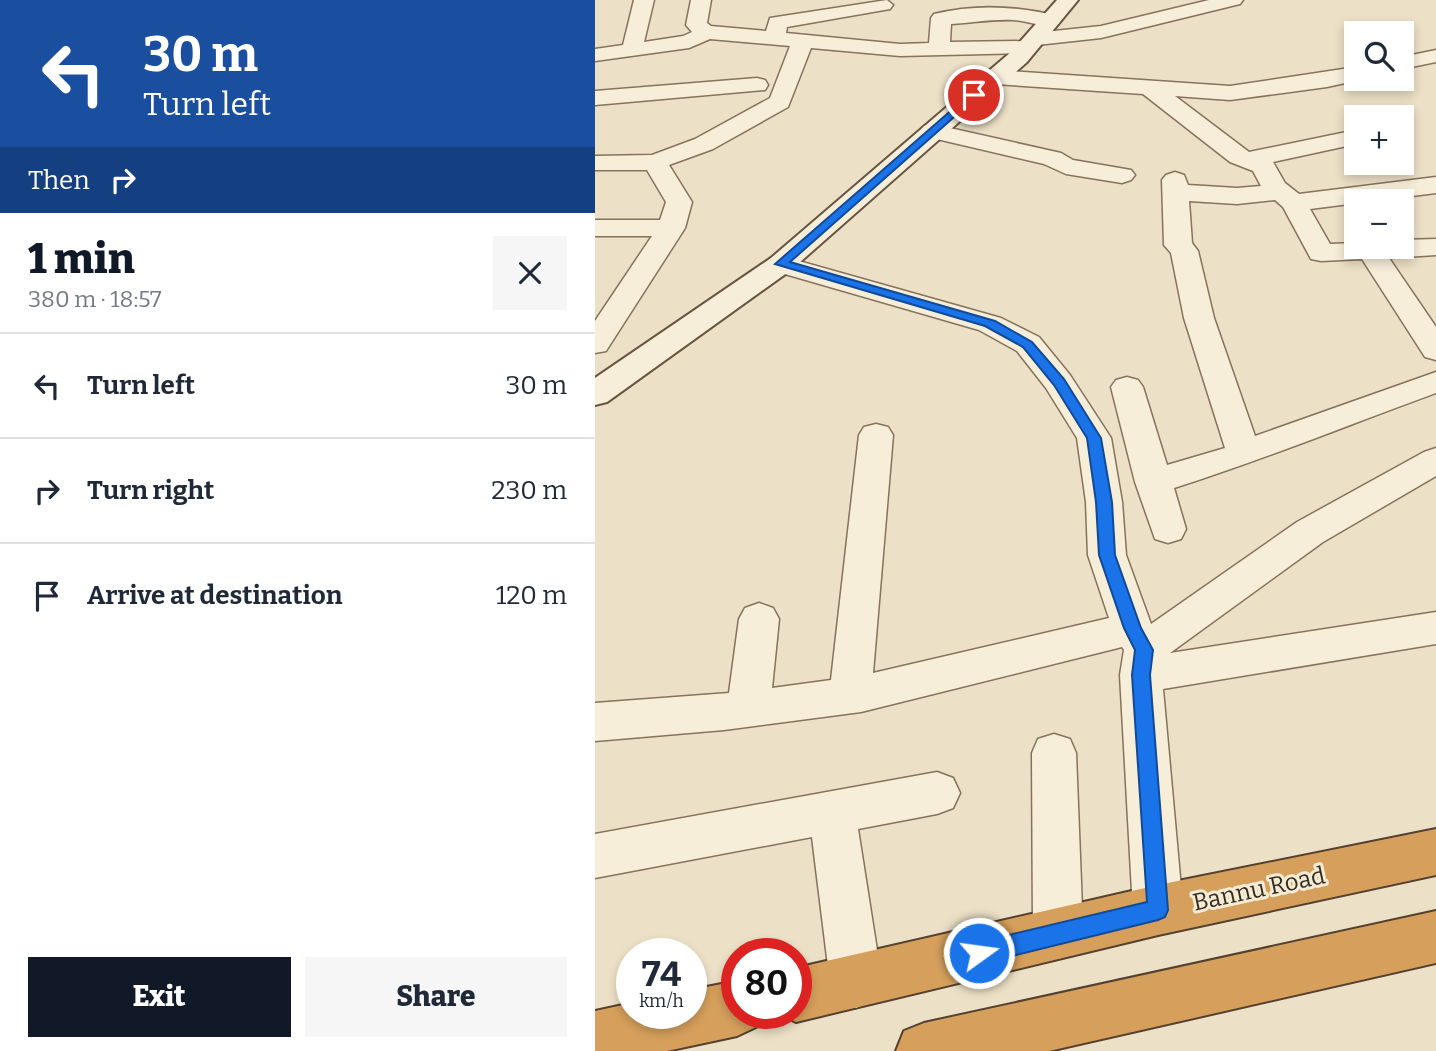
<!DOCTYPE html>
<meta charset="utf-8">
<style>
:root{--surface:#fff;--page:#f6f6f7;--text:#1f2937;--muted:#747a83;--line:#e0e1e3;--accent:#111827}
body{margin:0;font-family:Bitter,serif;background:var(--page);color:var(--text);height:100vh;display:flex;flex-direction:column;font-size:26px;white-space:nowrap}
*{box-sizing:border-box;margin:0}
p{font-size:23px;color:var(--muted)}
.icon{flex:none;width:38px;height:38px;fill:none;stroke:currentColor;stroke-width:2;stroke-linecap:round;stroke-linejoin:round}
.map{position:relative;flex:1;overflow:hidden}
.side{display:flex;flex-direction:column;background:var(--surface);width:595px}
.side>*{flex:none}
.banner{background:#1a4fa0;color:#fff;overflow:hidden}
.buttons{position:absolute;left:749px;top:21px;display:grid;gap:14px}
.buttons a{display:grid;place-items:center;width:70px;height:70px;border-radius:0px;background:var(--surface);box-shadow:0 4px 10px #0003;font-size:35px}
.speed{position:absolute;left:21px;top:938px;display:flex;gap:14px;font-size:35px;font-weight:700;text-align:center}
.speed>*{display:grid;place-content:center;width:91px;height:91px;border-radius:50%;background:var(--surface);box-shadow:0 4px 10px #0003;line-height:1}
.speed small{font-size:18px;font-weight:400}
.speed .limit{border:10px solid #d22;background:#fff;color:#111}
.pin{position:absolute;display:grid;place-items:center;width:60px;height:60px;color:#fff;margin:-30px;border:4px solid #fff;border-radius:50%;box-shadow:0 2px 7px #0007}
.me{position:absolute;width:77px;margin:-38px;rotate:76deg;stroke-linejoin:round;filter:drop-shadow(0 0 5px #0008)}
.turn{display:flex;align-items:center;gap:24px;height:147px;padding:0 28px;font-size:32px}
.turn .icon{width:91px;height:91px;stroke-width:2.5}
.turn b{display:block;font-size:49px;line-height:60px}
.then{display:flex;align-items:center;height:66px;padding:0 28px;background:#0003;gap:14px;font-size:26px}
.round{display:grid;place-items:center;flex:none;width:74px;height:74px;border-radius:0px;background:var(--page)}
.summary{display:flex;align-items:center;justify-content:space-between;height:119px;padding:0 28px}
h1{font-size:42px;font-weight:800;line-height:52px;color:var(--accent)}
.action{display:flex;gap:14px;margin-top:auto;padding:14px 28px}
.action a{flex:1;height:80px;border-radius:0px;background:var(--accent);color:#fff;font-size:28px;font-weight:800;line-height:80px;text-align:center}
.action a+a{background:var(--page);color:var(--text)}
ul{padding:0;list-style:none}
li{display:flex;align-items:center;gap:21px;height:105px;padding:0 28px;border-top:2px solid var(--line)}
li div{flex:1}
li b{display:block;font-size:26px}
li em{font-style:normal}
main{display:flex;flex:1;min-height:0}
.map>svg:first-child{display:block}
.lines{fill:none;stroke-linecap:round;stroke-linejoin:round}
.street-casing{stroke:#86725d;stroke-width:3}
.secondary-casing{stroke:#685440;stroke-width:4}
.highway-casing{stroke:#544130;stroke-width:4}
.street{fill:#f7eed9;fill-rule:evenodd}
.secondary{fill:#f7eed9;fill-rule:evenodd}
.highway{fill:#d6a05c;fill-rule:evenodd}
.route{fill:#1a73e8;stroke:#114b97;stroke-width:2}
.labels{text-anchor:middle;stroke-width:6;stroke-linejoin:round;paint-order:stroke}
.near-street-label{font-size:24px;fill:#372b20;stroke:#f4ebd5}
</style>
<main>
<section class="side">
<div class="banner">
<div class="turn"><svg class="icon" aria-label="left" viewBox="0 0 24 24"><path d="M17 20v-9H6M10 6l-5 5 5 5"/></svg><div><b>30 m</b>Turn left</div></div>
<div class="then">Then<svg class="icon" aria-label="right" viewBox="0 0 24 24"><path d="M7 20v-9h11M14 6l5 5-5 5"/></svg></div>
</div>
<div class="summary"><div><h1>1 min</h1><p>380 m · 18:57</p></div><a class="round"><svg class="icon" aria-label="close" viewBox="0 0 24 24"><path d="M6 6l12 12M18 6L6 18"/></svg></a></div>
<ul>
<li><svg class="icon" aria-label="left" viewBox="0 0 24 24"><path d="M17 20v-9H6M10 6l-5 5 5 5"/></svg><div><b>Turn left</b></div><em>30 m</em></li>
<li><svg class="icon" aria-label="right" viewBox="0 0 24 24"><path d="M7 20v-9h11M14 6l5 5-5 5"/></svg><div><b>Turn right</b></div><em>230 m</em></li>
<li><svg class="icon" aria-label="arrive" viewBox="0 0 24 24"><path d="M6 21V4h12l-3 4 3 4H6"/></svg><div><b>Arrive at destination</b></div><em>120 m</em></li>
</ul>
<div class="action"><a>Exit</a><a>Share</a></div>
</section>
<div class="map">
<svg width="841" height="1051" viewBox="0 0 841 1051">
<rect width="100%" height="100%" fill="#ece0c6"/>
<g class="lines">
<defs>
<g id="street">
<path d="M39 0H59L49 42 88 36 97 32 91 25 96 0H116L112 23 116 26 171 31 175 18 292 0 298 5 295 9 192 27 191 33 305 44 334 43 336 18 339 14C379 4 423 6 463 16L466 20 463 24C448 28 433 21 418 20 396 19 377 23 356 24L355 42 431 41 433 35 440 33 506 26 614 0H648L645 4 506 38 442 45 440 51 433 53 305 56 216 48 193 107 118 149 74 165 97 202 90 228 11 351 0 353V321L57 236H0V220H65L71 202 52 170H0V156L57 155 100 139 175 98 195 46 115 39 94 48 0 61V49L28 45Z"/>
<polygon points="841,50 841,62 807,69 807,57"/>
<path d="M761 67V79H768L732 87 635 100 580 96 654 152 761 130V144L678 162 690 183 704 194 841 177V193L715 209 735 244 761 243V247H807V240L841 239V255L794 258 841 327V360L830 357 767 259 726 261 716 259 688 207 680 200 642 204 594 201 597 243 603 251 619 318 660 436 841 372V393C753 425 668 460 579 488L591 529 586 539 573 543 560 539 540 482 516 387 521 380 532 377 543 380 548 387 572 465 630 448 589 318 576 253 569 245 567 180 571 175 580 172 589 175 593 185 642 188 666 186 658 171 635 162 548 94 400 84 392 82 389 77 392 72 400 70 635 86Z"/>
<polygon points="162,78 170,80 173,85 170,90 0,105 0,91"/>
<polygon points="337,124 466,153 478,160 536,170 540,175 536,180 527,183 471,174 449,164 329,136 325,131 329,126"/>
<polygon points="186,256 406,318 444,337 475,375 516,438 527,502 531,555 556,624 702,522 829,452 841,448 841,476 728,542 575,653 841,612 841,644 568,689 588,910 580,927 563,934 546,927 538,910 525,675 529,650 527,647 266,712 129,730 0,741 0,703 134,693 144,619 150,608 164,603 178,608 184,619 177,688 236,680 264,435 269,427 281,424 293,427 298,435 278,673 514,618 493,555 491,502 482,438 451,388 422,351 384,330 176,270 172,264 176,258"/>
<polygon points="459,734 475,739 481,753 488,934 481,952 463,959 445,952 438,934 437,753 443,739"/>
<polygon points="342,772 358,778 365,793 358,808 342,814 263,829 287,982 279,1000 261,1008 243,1000 235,982 217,837 0,878 0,834"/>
</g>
<polygon id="secondary" points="462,0 483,0 432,62 196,270 12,402 0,405 0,378 176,258 416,52"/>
<g id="highway">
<polygon points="841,829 841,875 563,935 201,1022 181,1013 201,1013 201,968 563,885"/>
<polygon points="841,911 841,963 454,1051 301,1051 309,1031 329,1023"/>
<polygon points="142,981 142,1013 167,1013 161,1027 142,1036 72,1051 0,1051 0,1011 37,1003 37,1013 96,1013 96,990"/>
</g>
</defs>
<use href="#street" class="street-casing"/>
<use href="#secondary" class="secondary-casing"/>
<use href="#highway" class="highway-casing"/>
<use href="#street" class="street"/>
<use href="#secondary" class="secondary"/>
<use href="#highway" class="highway"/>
</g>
<polygon class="route" points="376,93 384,95 195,262 400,321 437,342 469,379 506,438 517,502 520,555 546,628 558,650 555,675 573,910 570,917 563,920 384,964 376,961 373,953 376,946 384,942 552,902 537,675 540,650 529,628 504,555 501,502 492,438 459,385 428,347 390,326 180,264"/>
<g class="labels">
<g class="near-street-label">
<text transform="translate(664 889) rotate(-12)" y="8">Bannu Road</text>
</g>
</g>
</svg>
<div class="buttons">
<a><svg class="icon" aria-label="search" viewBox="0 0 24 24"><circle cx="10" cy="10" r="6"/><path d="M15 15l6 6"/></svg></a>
<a>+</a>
<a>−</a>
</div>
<div class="speed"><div>74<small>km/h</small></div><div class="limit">80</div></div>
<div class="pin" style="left:379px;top:95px;background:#d93025"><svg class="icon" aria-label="arrive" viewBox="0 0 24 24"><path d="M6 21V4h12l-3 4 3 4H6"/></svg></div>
<svg class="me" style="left:384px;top:953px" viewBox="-20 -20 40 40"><circle r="17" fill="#1a73e8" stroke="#fff" stroke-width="3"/><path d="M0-11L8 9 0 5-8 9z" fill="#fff"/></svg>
</div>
</main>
